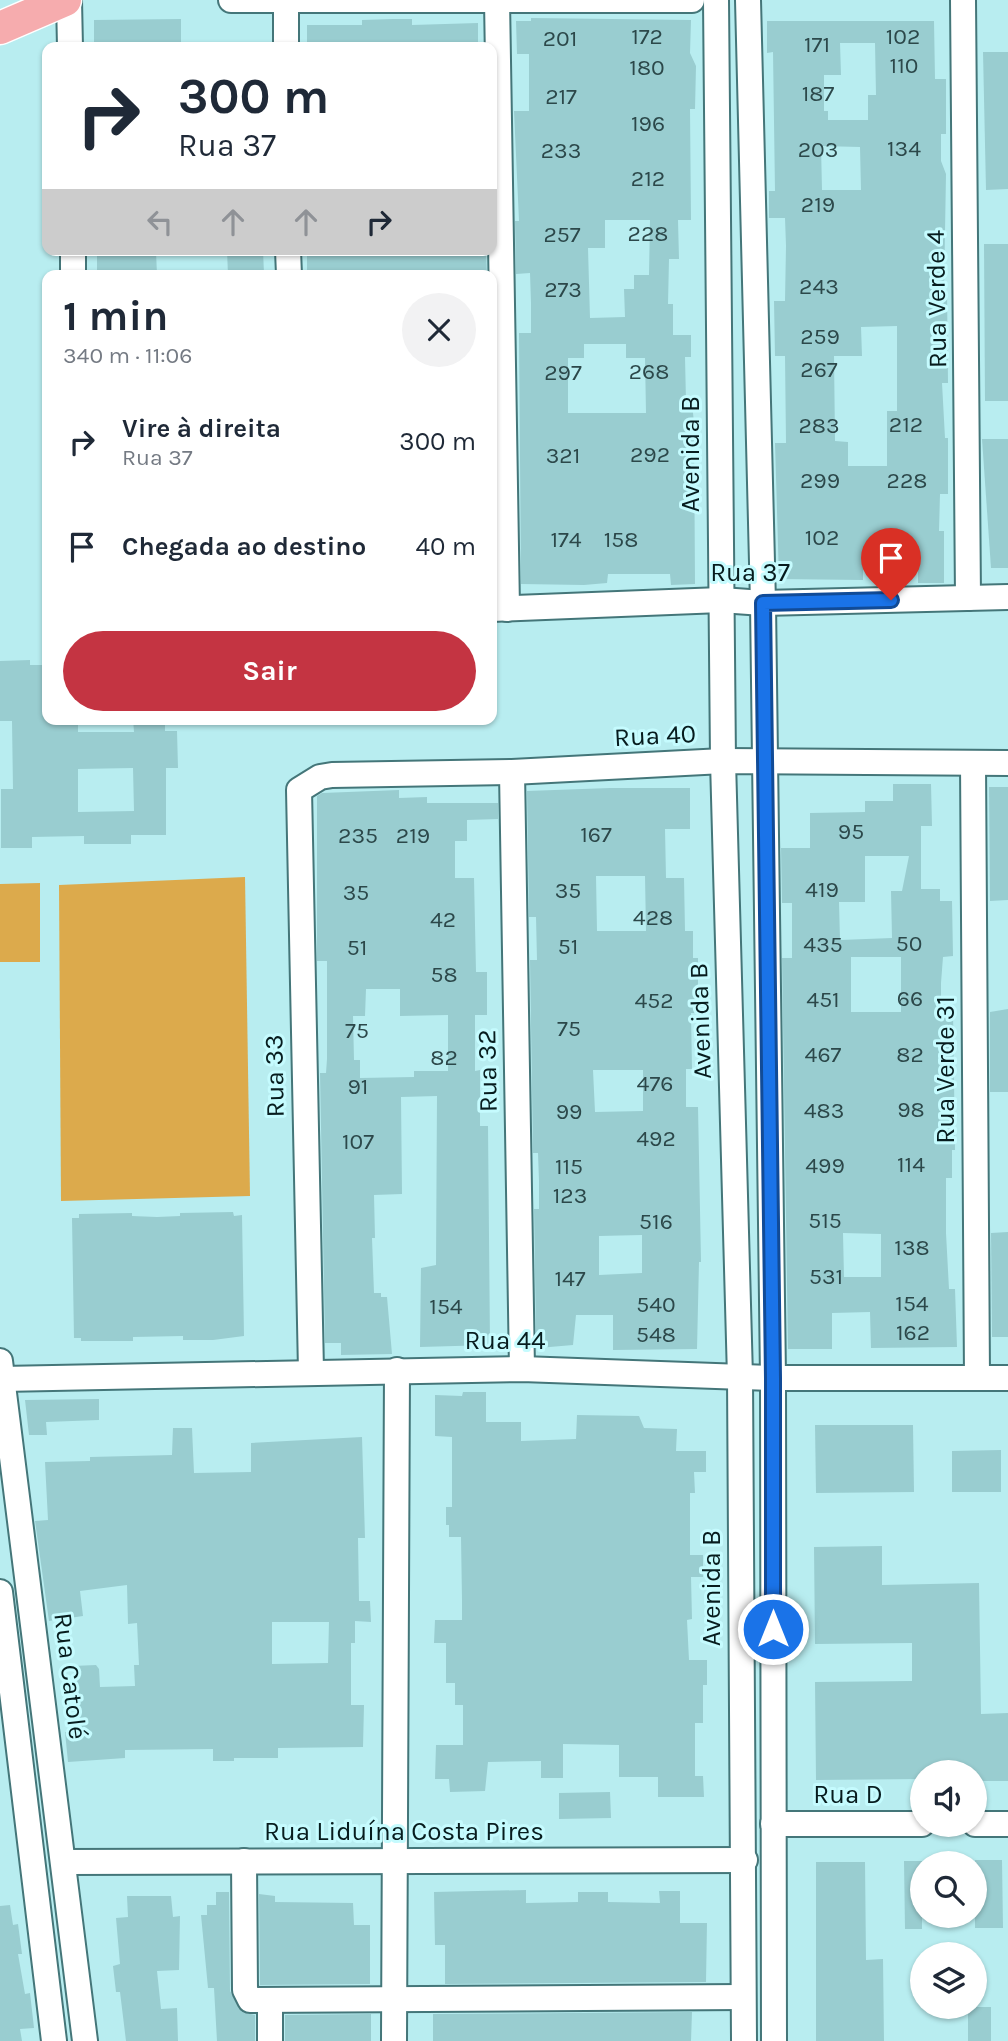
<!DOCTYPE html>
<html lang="pt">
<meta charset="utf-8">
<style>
:root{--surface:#fff;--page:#f2f2f3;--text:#1f2937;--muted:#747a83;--accent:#c43442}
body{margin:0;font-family:Karla,sans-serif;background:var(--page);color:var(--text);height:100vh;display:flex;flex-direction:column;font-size:26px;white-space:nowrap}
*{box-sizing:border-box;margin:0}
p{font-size:23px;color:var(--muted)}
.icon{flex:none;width:38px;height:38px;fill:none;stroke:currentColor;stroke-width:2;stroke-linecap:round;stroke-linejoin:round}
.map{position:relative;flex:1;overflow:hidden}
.side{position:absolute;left:42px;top:270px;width:455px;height:455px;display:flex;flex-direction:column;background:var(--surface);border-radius:14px;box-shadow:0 2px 5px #0004}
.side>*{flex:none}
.banner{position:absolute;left:42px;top:42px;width:455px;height:214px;border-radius:14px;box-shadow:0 2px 5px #0004;background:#fff;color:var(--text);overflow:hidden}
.fabs{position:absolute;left:910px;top:1760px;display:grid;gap:14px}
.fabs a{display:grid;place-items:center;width:77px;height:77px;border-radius:50%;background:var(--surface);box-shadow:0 2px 5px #0004;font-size:35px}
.pin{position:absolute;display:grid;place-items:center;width:60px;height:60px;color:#fff;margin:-72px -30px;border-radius:50% 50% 50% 0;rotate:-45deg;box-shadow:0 0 7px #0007}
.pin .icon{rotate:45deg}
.me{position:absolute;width:77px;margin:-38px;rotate:0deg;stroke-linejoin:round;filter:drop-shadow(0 0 5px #0008)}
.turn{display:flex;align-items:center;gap:24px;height:147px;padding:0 21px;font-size:32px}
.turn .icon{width:91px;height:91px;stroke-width:2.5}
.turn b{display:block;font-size:49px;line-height:60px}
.lanes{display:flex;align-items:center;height:66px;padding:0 21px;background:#0003;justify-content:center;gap:35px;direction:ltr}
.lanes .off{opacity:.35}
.round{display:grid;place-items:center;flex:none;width:74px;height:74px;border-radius:37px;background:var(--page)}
.overview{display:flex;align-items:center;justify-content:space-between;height:119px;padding:0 21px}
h1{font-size:42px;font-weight:700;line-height:52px}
.action{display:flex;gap:14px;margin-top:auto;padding:14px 21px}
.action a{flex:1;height:80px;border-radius:42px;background:var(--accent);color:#fff;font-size:28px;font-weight:700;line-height:80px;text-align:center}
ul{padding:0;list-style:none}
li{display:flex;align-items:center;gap:21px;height:105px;padding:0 21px}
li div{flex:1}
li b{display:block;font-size:26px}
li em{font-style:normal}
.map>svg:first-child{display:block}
.green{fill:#dcaa4c}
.building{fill:#99cdd0;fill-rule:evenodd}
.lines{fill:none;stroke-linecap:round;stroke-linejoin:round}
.minor-casing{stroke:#447679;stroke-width:28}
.major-casing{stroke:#fff;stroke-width:35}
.minor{stroke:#fff;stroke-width:24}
.major{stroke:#f6acae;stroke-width:32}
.route-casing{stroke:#114b97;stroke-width:18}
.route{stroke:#1a73e8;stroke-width:12}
.labels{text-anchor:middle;stroke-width:6;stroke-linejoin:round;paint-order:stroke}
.number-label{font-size:23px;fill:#2c484a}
.street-label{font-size:26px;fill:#071c1e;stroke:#c5fbfe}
</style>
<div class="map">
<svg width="1008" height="2041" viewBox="0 0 1008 2041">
<rect width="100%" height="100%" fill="#b8edf0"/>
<g class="green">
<polygon points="245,877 250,1196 61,1201 59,885"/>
<polygon points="40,883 40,962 0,962 0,884"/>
</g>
<g class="building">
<path d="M531 18 691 20 690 53 696 66 695 109H690L691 220H678L679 259H669L668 304H673V335H691V357H685L686 402 692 403 694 423 695 584 671 585 670 574H608L607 583 584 585 521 584 519 333H531V303L530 273 516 274 515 221H519L514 111H529V54H517L516 21H531ZM605 220H650L649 275H634V289H624L625 317 590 318 588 248H605ZM584 344H626V358H645L646 413H568V358H584Z"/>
<polygon points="181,19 181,47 94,47 94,20"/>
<polygon points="393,19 412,19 412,25 478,23 478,47 307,47 307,25 362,25 362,20"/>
<path d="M767 21H934L935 79H946V134H941V161L946 174 944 290H947L948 383H942L945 438H948V494H940L939 531H944V583H918V569H863V580L779 579 775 443H786L785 356H775L774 301H785L786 246 785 218H769V191H775L773 52 767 53ZM840 43H875L876 95H868V120H828V111H824V75H841ZM821 146 860 147 861 190H822ZM897 326V411H887V466H848V442L835 441 834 356H862L861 327Z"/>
<polygon points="983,52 1008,52 1008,189 986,190"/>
<polygon points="984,244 1008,244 1008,401 985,401"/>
<polygon points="108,250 156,251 157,275 97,275 97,252"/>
<polygon points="227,250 263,250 264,274 228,275"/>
<polygon points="307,250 486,250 487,275 307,275"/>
<polygon points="982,439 1008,439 1008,568 991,568"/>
<path d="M30 660V665H47V719H78V732H134L133 719H165V731H177L178 768H166V835H131V844H84V836L32 837V848H1V789H13L12 721H0V661ZM133 768 134 811 78 812V769Z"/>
<path d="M893 784H931L932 826H921V889H940V901H952L953 956 943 957 941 983V1011H953L955 1150H952V1178H946V1233L949 1289H955L957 1347 871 1348 870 1312 832 1313V1349H788L782 958H792V903H782L781 848H810V813L865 812V801H893ZM865 856H909L902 891H891L892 938 840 940 839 902H865ZM851 957H901V1012H851ZM843 1233 881 1234V1277H844Z"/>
<polygon points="989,787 1008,787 1008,900 990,901"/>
<path d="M610 788H690V829H665L666 878H684L685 931H693V958H698V1013H691L692 1069H686V1107H698L701 1262H699L697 1349 613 1350V1315H576L573 1345 538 1348 536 1335 534 1209H539V1181L538 1153H533L530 960H537L536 917H529L527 791ZM596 876H645L646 931H597ZM593 1070H643V1111L595 1112ZM642 1235V1273L599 1275V1236Z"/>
<path d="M399 790V798L427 797V803H498V819L467 820V841H455V878H474L476 972H487V1015H475V1071L480 1070V1126H488L490 1345 420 1347 421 1268 436 1265 437 1096 401 1097 402 1194 374 1195 375 1238H372L374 1293H381V1297H387L392 1354 341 1355V1343H325L320 1073H326L327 1059V961H317V796L322 793ZM366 989H400V1016L448 1015V1071H414V1077L360 1078V1060H354L353 1016H365Z"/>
<polygon points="1008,1009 1008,1092 990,1092 990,1012"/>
<polygon points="233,1212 234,1216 242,1215 244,1336 213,1340 183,1340 183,1336 133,1337 133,1341 81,1341 81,1338 74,1338 72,1218 79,1218 79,1214 132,1213 132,1216 157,1217 180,1216 180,1213"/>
<polygon points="1008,1232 1008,1337 992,1337 991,1233"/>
<polygon points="463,1392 486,1392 486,1422 521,1422 521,1441 576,1439 577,1415 639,1416 644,1428 677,1429 676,1451 706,1451 706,1472 694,1472 695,1493 690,1493 690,1555 703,1555 703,1577 691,1577 692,1619 687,1620 689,1660 707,1660 707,1685 703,1685 703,1723 695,1723 695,1776 703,1776 704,1797 658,1797 658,1777 619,1777 619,1745 563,1744 563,1778 541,1778 541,1761 488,1762 485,1791 450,1792 449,1779 435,1779 436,1745 463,1745 463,1705 455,1705 455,1683 446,1683 446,1643 434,1643 435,1620 462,1620 462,1600 461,1537 449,1537 449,1525 446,1525 446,1507 452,1507 452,1437 435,1436 435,1395 462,1396"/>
<polygon points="99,1399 99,1420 46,1422 47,1435 29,1435 25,1400"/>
<polygon points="815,1425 913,1425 914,1492 816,1493"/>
<path d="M173 1428H192L194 1473 251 1472V1443L362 1437 365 1538H358L359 1601H370L371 1622 355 1621V1643H351V1705H364L363 1747 278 1748V1758H234V1761H213V1749L125 1750V1758L68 1762 65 1732H75L73 1666 96 1665 99 1669 100 1687 135 1686 134 1665H139L137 1623 128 1624 127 1585 80 1591 83 1616 49 1621 35 1521 48 1520 45 1462 90 1461V1457L172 1455ZM272 1622H329L328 1663 272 1664Z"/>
<polygon points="1001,1450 1001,1492 952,1492 952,1451"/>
<polygon points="882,1546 882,1585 979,1583 981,1714 1008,1713 1008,1781 975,1781 975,1773 922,1773 922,1779 816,1780 815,1682 912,1681 912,1643 815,1644 814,1547"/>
<polygon points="610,1792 611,1818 559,1819 559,1793"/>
<polygon points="975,1860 1002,1860 1003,1928 975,1928"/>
<polygon points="904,1861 922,1861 922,1929 905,1929"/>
<polygon points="816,1862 865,1862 866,1960 883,1959 884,2041 816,2041"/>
<polygon points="526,1890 526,1903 578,1902 578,1892 608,1892 608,1902 660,1903 659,1891 680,1891 680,1923 707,1923 706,1982 445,1984 445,1945 435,1945 434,1892"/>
<polygon points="216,1892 229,1892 230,1991 242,2012 255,2015 255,2041 217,2041 214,1988 208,1988 201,1915 207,1915 207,1905 216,1905"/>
<polygon points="259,1894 275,1896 275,1902 353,1903 354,1925 370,1925 370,1984 260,1985"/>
<polygon points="127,1896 171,1896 173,1917 180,1916 179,1970 157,1971 161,2009 177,2008 178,2041 126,2041 120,1992 116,1992 113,1966 120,1964 116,1918 128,1917"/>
<polygon points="10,1905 13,1925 18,1924 22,1954 18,1954 25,1994 30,1993 34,2028 20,2029 22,2041 0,2041 0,1906"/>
<rect x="968" y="2007" width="23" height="34"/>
<polygon points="692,2012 691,2041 433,2041 433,2014"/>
<polygon points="371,2014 371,2041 285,2041 285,2015"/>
</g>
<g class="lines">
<defs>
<g id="minor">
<polyline points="69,0 70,47"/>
<polyline points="231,0 692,0"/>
<polyline points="286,0 286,47"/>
<polyline points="497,0 507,609"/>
<polyline points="716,0 723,761 740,1377 744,2041"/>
<polyline points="748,0 763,603 773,1378 774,2041"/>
<polyline points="963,0 968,598"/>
<polyline points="73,250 73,275"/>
<polyline points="288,250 289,275"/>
<polyline points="492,609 721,600 763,603 1008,597"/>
<polyline points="973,763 977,1377"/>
<polyline points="512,772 522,1369"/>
<polyline points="0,1361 85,2041"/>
<polyline points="311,1371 299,790 320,777 332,775 512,772 723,761 1008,763"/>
<polyline points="2,1379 522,1369 773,1378 1008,1378"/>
<polyline points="0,1592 54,2041"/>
<polyline points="773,1824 922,1824"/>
<polyline points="975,1824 1008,1824"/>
<polyline points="244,1861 245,1990 250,2000 743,1997"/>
<polyline points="64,1862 745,1860"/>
<polyline points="270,2041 270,2002"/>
<polyline points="394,2041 397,1370"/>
</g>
<polyline id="major" points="0,28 65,0"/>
</defs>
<use href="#minor" class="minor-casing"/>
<use href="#major" class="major-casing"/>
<use href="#minor" class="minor"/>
<use href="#major" class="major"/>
</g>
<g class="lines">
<defs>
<polyline id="route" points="773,1629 773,1378 763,603 891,600"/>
</defs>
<use href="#route" class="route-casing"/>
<use href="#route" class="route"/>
</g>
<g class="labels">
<g class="number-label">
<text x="647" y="44">172</text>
<text x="903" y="44">102</text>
<text x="560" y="46">201</text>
<text x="817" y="52">171</text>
<text x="904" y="73">110</text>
<text x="647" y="75">180</text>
<text x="818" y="101">187</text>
<text x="561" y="104">217</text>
<text x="648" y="131">196</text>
<text x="904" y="156">134</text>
<text x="818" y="157">203</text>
<text x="561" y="158">233</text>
<text x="648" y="186">212</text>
<text x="818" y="212">219</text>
<text x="648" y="241">228</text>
<text x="562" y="242">257</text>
<text x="819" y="294">243</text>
<text x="563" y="297">273</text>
<text x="820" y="344">259</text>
<text x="819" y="377">267</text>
<text x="649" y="379">268</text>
<text x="563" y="380">297</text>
<text x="906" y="432">212</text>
<text x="819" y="433">283</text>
<text x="650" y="462">292</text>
<text x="563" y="463">321</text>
<text x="820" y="488">299</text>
<text x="907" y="488">228</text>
<text x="822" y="545">102</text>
<text x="566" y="547">174</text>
<text x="621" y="547">158</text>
<text x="851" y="839">95</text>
<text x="596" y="842">167</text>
<text x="358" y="843">235</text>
<text x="413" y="843">219</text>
<text x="822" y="897">419</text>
<text x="568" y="898">35</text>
<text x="356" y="900">35</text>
<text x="653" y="925">428</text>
<text x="443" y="927">42</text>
<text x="909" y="951">50</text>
<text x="823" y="952">435</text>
<text x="568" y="954">51</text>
<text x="357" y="955">51</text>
<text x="444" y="982">58</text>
<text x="910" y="1006">66</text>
<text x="823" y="1007">451</text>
<text x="654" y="1008">452</text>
<text x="569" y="1036">75</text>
<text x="357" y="1038">75</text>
<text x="823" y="1062">467</text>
<text x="910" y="1062">82</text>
<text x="444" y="1065">82</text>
<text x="655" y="1091">476</text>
<text x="358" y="1094">91</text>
<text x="911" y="1117">98</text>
<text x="824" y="1118">483</text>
<text x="569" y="1119">99</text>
<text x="656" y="1146">492</text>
<text x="358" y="1149">107</text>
<text x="911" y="1172">114</text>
<text x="825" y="1173">499</text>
<text x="569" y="1174">115</text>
<text x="570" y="1203">123</text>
<text x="825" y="1228">515</text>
<text x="656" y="1229">516</text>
<text x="912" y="1255">138</text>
<text x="826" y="1284">531</text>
<text x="570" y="1286">147</text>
<text x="912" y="1311">154</text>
<text x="656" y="1312">540</text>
<text x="446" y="1314">154</text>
<text x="913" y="1340">162</text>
<text x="656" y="1342">548</text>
</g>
<g class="street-label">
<text transform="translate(936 299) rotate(-91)" y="9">Rua Verde 4</text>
<text transform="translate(690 454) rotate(-90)" y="9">Avenida B</text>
<text x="750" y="581">Rua 37</text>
<text transform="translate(655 735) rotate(-3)" y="9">Rua 40</text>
<text transform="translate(700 1021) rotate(-92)" y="9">Avenida B</text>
<text transform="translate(945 1070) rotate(-90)" y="9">Rua Verde 31</text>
<text transform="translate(487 1071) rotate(-91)" y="9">Rua 32</text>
<text transform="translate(274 1076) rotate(-91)" y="9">Rua 33</text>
<text x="505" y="1349">Rua 44</text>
<text transform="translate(711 1588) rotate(-90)" y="9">Avenida B</text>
<text transform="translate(71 1676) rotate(83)" y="9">Rua Catolé</text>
<text x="848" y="1803">Rua D</text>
<text x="404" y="1840">Rua Liduína Costa Pires</text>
</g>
</g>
</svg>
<div class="fabs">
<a><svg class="icon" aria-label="sound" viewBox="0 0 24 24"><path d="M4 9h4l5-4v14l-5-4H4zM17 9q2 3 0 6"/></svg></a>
<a><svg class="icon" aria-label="search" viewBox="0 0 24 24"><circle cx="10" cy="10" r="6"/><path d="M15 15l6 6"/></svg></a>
<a><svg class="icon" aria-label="layers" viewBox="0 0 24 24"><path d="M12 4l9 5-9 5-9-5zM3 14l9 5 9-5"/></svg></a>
</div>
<div class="pin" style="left:891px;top:600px;background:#d93025"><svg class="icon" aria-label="arrive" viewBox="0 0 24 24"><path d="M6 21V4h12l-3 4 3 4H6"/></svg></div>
<svg class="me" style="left:773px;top:1629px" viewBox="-20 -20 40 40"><circle r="17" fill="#1a73e8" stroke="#fff" stroke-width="3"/><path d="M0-11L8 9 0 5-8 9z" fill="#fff"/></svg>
<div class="banner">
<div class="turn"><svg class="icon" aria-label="right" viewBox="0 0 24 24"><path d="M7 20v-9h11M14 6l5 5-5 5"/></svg><div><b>300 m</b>Rua 37</div></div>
<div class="lanes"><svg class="icon off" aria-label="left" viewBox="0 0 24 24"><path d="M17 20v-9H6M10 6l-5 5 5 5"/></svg><svg class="icon off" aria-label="ahead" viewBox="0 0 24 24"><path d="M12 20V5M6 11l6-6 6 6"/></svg><svg class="icon off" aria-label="ahead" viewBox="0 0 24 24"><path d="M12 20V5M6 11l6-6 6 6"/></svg><svg class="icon" aria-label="right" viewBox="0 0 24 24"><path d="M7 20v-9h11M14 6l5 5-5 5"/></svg></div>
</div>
<section class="side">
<div class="overview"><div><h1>1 min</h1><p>340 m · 11:06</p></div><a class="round"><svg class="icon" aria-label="close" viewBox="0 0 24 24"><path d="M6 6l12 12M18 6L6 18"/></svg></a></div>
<ul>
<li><svg class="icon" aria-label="right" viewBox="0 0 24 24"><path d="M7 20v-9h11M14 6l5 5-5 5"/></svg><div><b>Vire à direita</b><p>Rua 37</p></div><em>300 m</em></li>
<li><svg class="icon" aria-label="arrive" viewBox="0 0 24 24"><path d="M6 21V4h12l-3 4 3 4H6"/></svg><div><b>Chegada ao destino</b></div><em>40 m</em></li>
</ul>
<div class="action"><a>Sair</a></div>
</section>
</div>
